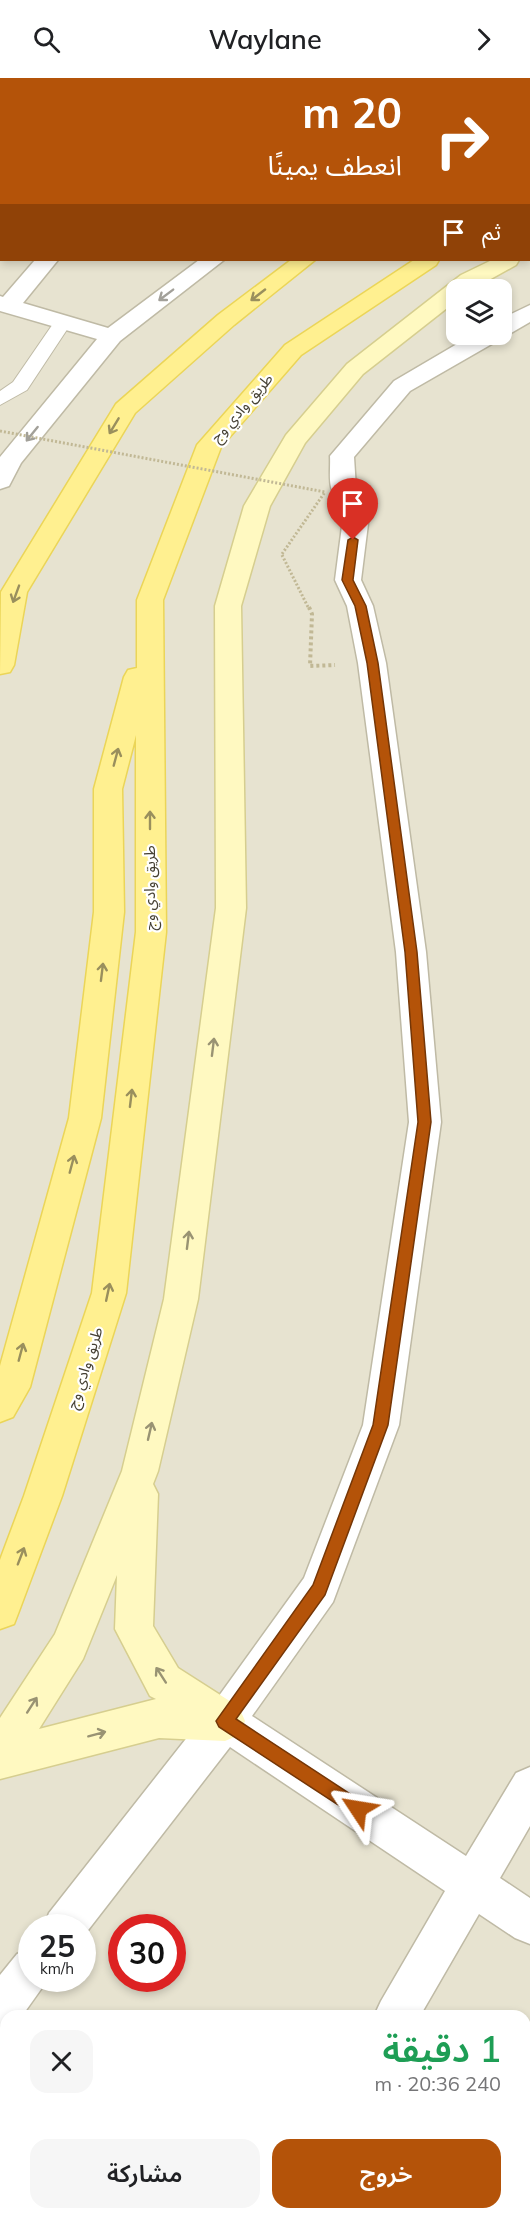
<!DOCTYPE html>
<html lang="ar">
<meta charset="utf-8">
<style>
:root{--surface:#fff;--page:#f6f6f6;--text:#202124;--muted:#757577;--accent:#b45309}
body{margin:0;font-family:Mulish,"Noto Sans Arabic",sans-serif;background:var(--page);color:var(--text);direction:rtl;height:100vh;display:flex;flex-direction:column;font-size:22px;white-space:nowrap}
*{box-sizing:border-box;margin:0}
p{font-size:20px;color:var(--muted)}
.icon{flex:none;width:33px;height:33px;fill:none;stroke:currentColor;stroke-width:2;stroke-linecap:round;stroke-linejoin:round}
.map{position:relative;flex:1;overflow:hidden;direction:ltr}
.drawer{position:absolute;left:0px;top:1932px;width:531px;height:210px;display:flex;flex-direction:column;background:var(--surface);border-radius:18px 18px 0 0;box-shadow:0 3px 9px #0003;direction:rtl}
.drawer>*{flex:none}
.hud{position:absolute;left:0px;top:0px;width:531px;height:183px;box-shadow:0 3px 9px #0003;direction:rtl;background:#b45309;color:#fff;overflow:hidden}
.buttons{position:absolute;left:446px;top:201px;display:grid;gap:12px}
.buttons a{display:grid;place-items:center;width:66px;height:66px;border-radius:12px;background:var(--surface);box-shadow:0 3px 9px #0003;font-size:30px}
.speed{position:absolute;left:18px;top:1836px;display:flex;gap:12px;font-size:30px;font-weight:700;text-align:center}
.speed>*{display:grid;place-content:center;width:78px;height:78px;border-radius:50%;background:var(--surface);box-shadow:0 3px 9px #0003;line-height:1}
.speed small{font-size:15px;font-weight:400}
.speed .limit{border:9px solid #d22;background:#fff;color:#111}
.pin{position:absolute;display:grid;place-items:center;width:51px;height:51px;color:#fff;margin:-62px -26px;border-radius:50% 50% 50% 0;rotate:-45deg;box-shadow:0 0 6px #0007}
.pin .icon{rotate:45deg}
.me{position:absolute;width:66px;margin:-33px;rotate:303deg;stroke-linejoin:round;filter:drop-shadow(0 0 4px #0008)}
.turn{display:flex;align-items:center;gap:21px;height:126px;padding:0 30px;font-size:27px}
.turn .icon{width:78px;height:78px;stroke-width:2.5}
.turn b{display:block;font-size:42px;line-height:51px}
.then{display:flex;align-items:center;height:57px;padding:0 30px;background:#0003;gap:12px;font-size:22px}
.round{display:grid;place-items:center;flex:none;width:63px;height:63px;border-radius:18px;background:var(--page)}
.headline{display:flex;align-items:center;justify-content:space-between;height:102px;padding:0 30px}
h1{font-size:36px;font-weight:600;line-height:45px;color:#1e9e55}
.button{display:flex;gap:12px;margin-top:auto;padding:12px 30px}
.button a{flex:1;height:69px;border-radius:18px;background:var(--accent);color:#fff;font-size:24px;font-weight:600;line-height:69px;text-align:center}
.button a+a{background:var(--page);color:var(--text)}
header{display:flex;justify-content:space-between;align-items:center;height:78px;padding:0 30px;background:var(--surface);font-size:27px;font-weight:600}
.map>svg:first-child{display:block}
.residential{fill:#e7e3d0;fill-rule:evenodd}
.lines{fill:none;stroke-linecap:round;stroke-linejoin:round}
.lane-casing{stroke:#bfbaa5;stroke-width:2}
.street-casing{stroke:#bfbaa5;stroke-width:3}
.secondary-casing{stroke:#d6ce8f;stroke-width:3}
.primary-casing{stroke:#ebd558;stroke-width:3}
.path-far1{stroke:#c1b895;stroke-width:3;stroke-dasharray:2 2;stroke-linecap:butt}
.path{stroke:#c1b895;stroke-width:4;stroke-dasharray:3 3;stroke-linecap:butt}
.lane{fill:#fff;fill-rule:evenodd}
.street{fill:#fff;fill-rule:evenodd}
.secondary{fill:#fff9c1;fill-rule:evenodd}
.primary{fill:#fff090;fill-rule:evenodd}
.path-bridge{stroke:#c1b895;stroke-width:3;stroke-dasharray:2 2;stroke-linecap:butt}
.oneway{stroke:#a2a099}
.oneway2{stroke:#998f5d}
.oneway3{stroke:#999373}
.route{fill:#b45309;stroke:#753606;stroke-width:1.5}
.labels{text-anchor:middle;stroke-width:4.5;stroke-linejoin:round;paint-order:stroke}
.street-label{font-size:15px;fill:#454033;stroke:#fff}
</style>
<header><svg class="icon" aria-label="forward" viewBox="0 0 24 24"><path d="M9 5l7 7-7 7"/></svg>Waylane<svg class="icon" aria-label="search" viewBox="0 0 24 24"><circle cx="10" cy="10" r="6"/><path d="M15 15l6 6"/></svg></header>
<div class="map">
<svg width="530" height="2142" viewBox="0 0 530 2142">
<rect width="100%" height="100%" fill="#f3f0e3"/>
<path class="residential" d="M0 0H530V2142H0ZM2 2H530V182H2ZM456 212H501V256H456ZM32 1850H82V1900H32ZM122 1850H172V1900H122ZM6 1938H525V2136H6Z"/>
<g class="lines">
<defs>
<polygon id="lane" points="63,239 69,240 72,244 27,312 0,327 0,313 13,304 57,240"/>
<g id="street">
<polygon points="83,0 107,0 108,2 84,2"/>
<polygon points="242,0 262,0 241,2"/>
<polygon points="0,4 2,4 0,18"/>
<rect x="0" y="85" width="2" height="13"/>
<polygon points="35,182 58,182 23,225 108,250 199,182 224,182 120,263 21,385 9,408 0,411 0,379 97,261 0,233 0,218 3,219"/>
<path d="M530 227V244L410 313 354 379 356 411 367 416 371 422 361 502 373 528 386 585 426 874 441 1044 399 1347 333 1524 252 1638 466 1778 516 1695 530 1689V1748L500 1800 530 1820V1866L515 1860 479 1836 420 1938H374L381 1923 445 1813 230 1669 82 1860V1850H43L49 1835 211 1629 304 1500 363 1347 409 1044 396 874 358 585 347 528 335 502 345 425C325 416 331 398 330 378L394 303 474 256H501V241Z"/>
<polygon points="32,1870 32,1900 49,1900 22,1938 6,1938 6,1951 0,1954 0,1897 17,1876"/>
<polygon points="257,2136 303,2136 300,2142 254,2142"/>
</g>
<path id="secondary" d="M492 182H519L516 187 471 212H456V223L363 296 305 365 270 428 241 528 246 830 198 1221 158 1393 153 1406 158 1416 153 1548 178 1590 239 1629 245 1643 239 1657 225 1663 159 1660 0 1701V1640L55 1556 122 1393 164 1221 216 830 215 528 244 428 286 357 347 286 461 197ZM117 1497 115 1551 150 1618 156 1621 39 1651 83 1581Z"/>
<g id="primary">
<polygon points="291,182 315,182 234,247 135,335 27,514 14,587 10,594 0,596 1,514 116,326 218,237"/>
<polygon points="414,182 439,182 436,187 301,277 221,369 163,522 166,854 126,1215 62,1418 19,1533 14,1546 0,1551 0,1482 24,1418 92,1215 136,854 136,657 122,711 124,834 101,1040 30,1309 13,1339 0,1344 0,1288 69,1040 94,834 94,711 124,599 128,592 137,590 137,522 197,367 285,267"/>
</g>
</defs>
<use href="#lane" class="lane-casing"/>
<use href="#street" class="street-casing"/>
<use href="#secondary" class="secondary-casing"/>
<use href="#primary" class="primary-casing"/>
<polyline class="path-far1" points="282,477 309,531"/>
<polyline class="path" points="309,529 312,536 310,588 335,587"/>
<use href="#lane" class="lane"/>
<use href="#street" class="street"/>
<use href="#secondary" class="secondary"/>
<use href="#primary" class="primary"/>
<polyline class="path-bridge" points="0,353 325,414 282,476"/>
</g>
<defs><path id="oneway-shaft" d="M-6 0H5M1.5-3L5.5 0L1.5 3" fill="none" stroke-width="1.6" stroke-linecap="round" stroke-linejoin="round" transform="scale(1.5)"/></defs>
<g class="oneway">
<use href="#oneway-shaft" transform="translate(166 217) rotate(143)"/>
<use href="#oneway-shaft" transform="translate(32 356) rotate(129)"/>
</g>
<g class="oneway2">
<use href="#oneway-shaft" transform="translate(258 217) rotate(142)"/>
<use href="#oneway-shaft" transform="translate(114 348) rotate(121)"/>
<use href="#oneway-shaft" transform="translate(16 516) rotate(110)"/>
<use href="#oneway-shaft" transform="translate(116 679) rotate(-75)"/>
<use href="#oneway-shaft" transform="translate(150 742) rotate(-90)"/>
<use href="#oneway-shaft" transform="translate(102 894) rotate(-83)"/>
<use href="#oneway-shaft" transform="translate(131 1020) rotate(-83)"/>
<use href="#oneway-shaft" transform="translate(72 1086) rotate(-75)"/>
<use href="#oneway-shaft" transform="translate(108 1214) rotate(-78)"/>
<use href="#oneway-shaft" transform="translate(21 1274) rotate(-75)"/>
<use href="#oneway-shaft" transform="translate(21 1478) rotate(-69)"/>
</g>
<g class="oneway3">
<use href="#oneway-shaft" transform="translate(213 969) rotate(-83)"/>
<use href="#oneway-shaft" transform="translate(188 1162) rotate(-83)"/>
<use href="#oneway-shaft" transform="translate(150 1353) rotate(-77)"/>
<use href="#oneway-shaft" transform="translate(161 1597) rotate(-123)"/>
<use href="#oneway-shaft" transform="translate(32 1627) rotate(-57)"/>
<use href="#oneway-shaft" transform="translate(97 1656) rotate(-15)"/>
</g>
<polygon class="route" points="353,459 358,462 353,502 366,528 378,585 417,874 431,1044 388,1347 325,1517 236,1641 364,1725 367,1731 364,1737 358,1740 219,1649 216,1643 313,1507 373,1347 418,1044 405,874 367,585 355,528 342,502 348,462"/>
<g class="labels">
<g class="street-label">
<text transform="translate(242 330) rotate(-49)" y="5">طريق وادي وج</text>
<text transform="translate(150 810) rotate(-90)" y="5">طريق وادي وج</text>
<text transform="translate(85 1290) rotate(-72)" y="5">طريق وادي وج</text>
</g>
</g>
</svg>
<div class="buttons">
<a><svg class="icon" aria-label="layers" viewBox="0 0 24 24"><path d="M12 4l9 5-9 5-9-5zM3 14l9 5 9-5"/></svg></a>
</div>
<div class="speed"><div>25<small>km/h</small></div><div class="limit">30</div></div>
<div class="pin" style="left:353px;top:462px;background:#d93025"><svg class="icon" aria-label="arrive" viewBox="0 0 24 24"><path d="M6 21V4h12l-3 4 3 4H6"/></svg></div>
<svg class="me" style="left:358px;top:1731px" viewBox="-20 -20 40 40"><path d="M0-17L14 15 0 8-14 15z" fill="#b45309" stroke="#fff" stroke-width="4"/></svg>
<div class="hud">
<div class="turn"><svg class="icon" aria-label="right" viewBox="0 0 24 24"><path d="M7 20v-9h11M14 6l5 5-5 5"/></svg><div><b>20 m</b>انعطف يمينًا</div></div>
<div class="then">ثم<svg class="icon" aria-label="arrive" viewBox="0 0 24 24"><path d="M6 21V4h12l-3 4 3 4H6"/></svg></div>
</div>
<section class="drawer">
<div class="headline"><div><h1>1 دقيقة</h1><p>240 m · 20:36</p></div><a class="round"><svg class="icon" aria-label="close" viewBox="0 0 24 24"><path d="M6 6l12 12M18 6L6 18"/></svg></a></div>
<div class="button"><a>خروج</a><a>مشاركة</a></div>
</section>
</div>
